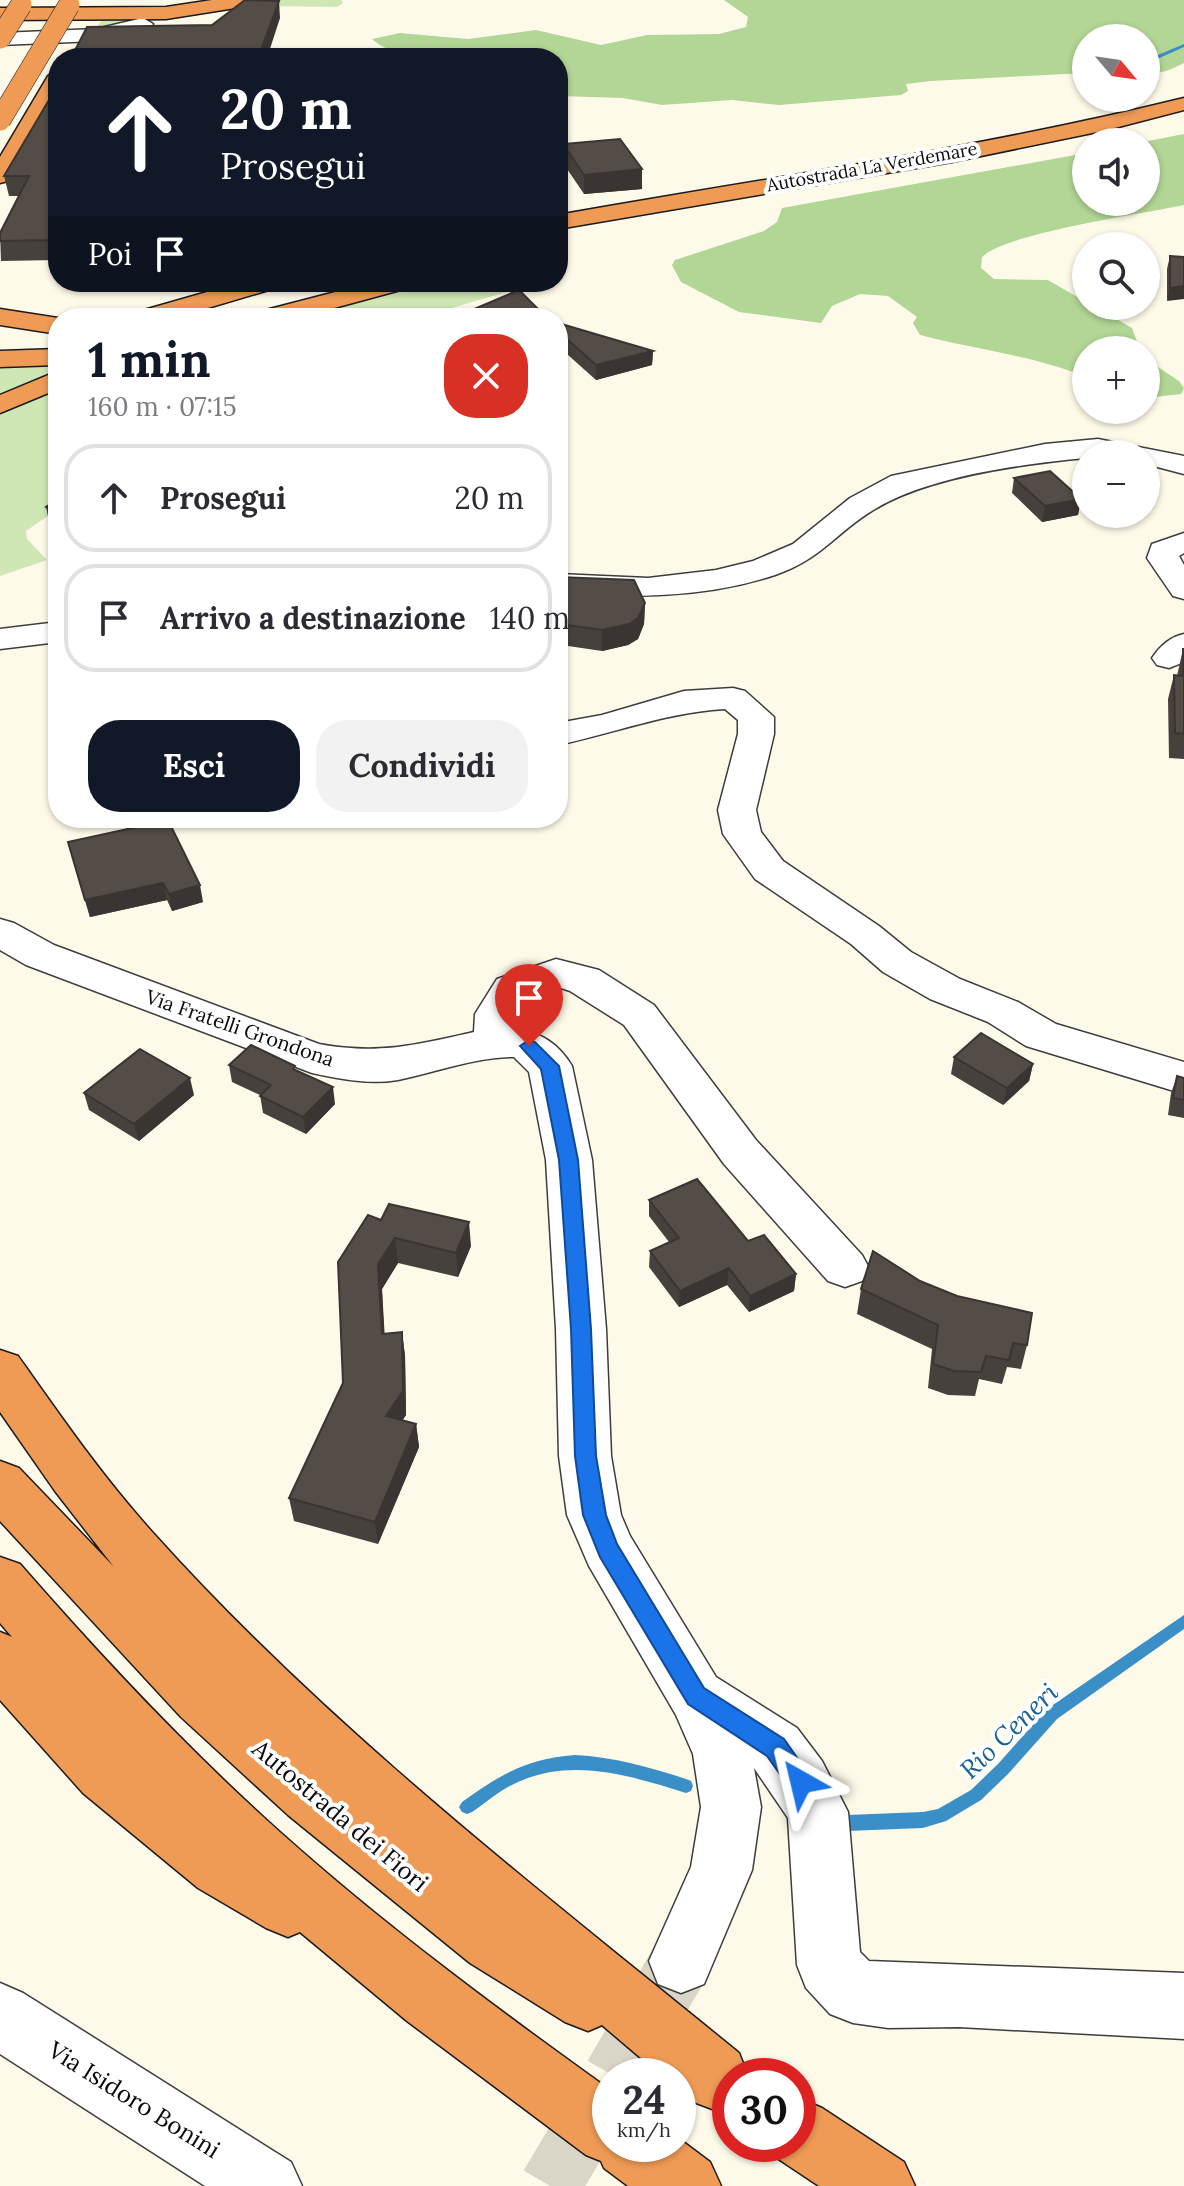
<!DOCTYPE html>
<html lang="it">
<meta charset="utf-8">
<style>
:root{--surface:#fff;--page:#f2f2f3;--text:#2b2b33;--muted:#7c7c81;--line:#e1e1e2;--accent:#111827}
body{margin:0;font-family:Lora,serif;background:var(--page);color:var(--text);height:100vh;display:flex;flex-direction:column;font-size:30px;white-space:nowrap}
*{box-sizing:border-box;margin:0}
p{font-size:26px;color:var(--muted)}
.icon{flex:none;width:44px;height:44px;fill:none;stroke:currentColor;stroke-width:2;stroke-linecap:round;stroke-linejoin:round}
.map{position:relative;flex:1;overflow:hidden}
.details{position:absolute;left:48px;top:308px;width:520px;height:520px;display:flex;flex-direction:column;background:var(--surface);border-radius:32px;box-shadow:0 2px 6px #0004}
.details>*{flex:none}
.top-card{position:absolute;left:48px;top:48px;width:520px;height:244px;border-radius:32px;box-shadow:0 2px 6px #0004;background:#111827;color:#fff;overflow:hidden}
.needle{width:52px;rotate:119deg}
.buttons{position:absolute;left:1072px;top:24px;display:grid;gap:16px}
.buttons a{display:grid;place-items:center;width:88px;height:88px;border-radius:50%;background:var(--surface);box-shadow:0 2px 6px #0004;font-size:40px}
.speed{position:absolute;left:592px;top:2058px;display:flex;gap:16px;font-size:40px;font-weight:700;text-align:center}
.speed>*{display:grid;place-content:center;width:104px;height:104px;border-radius:50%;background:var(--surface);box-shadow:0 2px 6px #0004;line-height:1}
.speed small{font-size:20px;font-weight:400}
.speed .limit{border:12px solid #d22;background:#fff;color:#111}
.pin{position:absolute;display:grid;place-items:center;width:68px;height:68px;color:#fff;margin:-82px -34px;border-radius:50% 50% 50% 0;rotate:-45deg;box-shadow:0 0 8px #0007}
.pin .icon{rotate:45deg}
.me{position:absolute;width:88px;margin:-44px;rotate:323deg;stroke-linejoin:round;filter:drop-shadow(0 0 6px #0008)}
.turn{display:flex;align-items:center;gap:28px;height:168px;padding:0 40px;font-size:36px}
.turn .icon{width:104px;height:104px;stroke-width:2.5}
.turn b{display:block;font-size:56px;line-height:68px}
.then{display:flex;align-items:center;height:76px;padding:0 40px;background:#0003;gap:16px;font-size:30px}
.round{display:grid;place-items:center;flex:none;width:84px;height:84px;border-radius:32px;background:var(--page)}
.headline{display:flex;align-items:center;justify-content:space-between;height:136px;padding:0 40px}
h1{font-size:48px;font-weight:800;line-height:60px;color:var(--accent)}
.primary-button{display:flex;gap:16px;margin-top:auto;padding:16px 40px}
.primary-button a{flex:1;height:92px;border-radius:32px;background:var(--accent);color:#fff;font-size:32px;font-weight:800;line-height:92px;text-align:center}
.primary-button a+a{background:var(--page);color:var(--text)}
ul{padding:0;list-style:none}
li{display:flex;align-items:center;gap:24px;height:108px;margin:0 16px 12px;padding:0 24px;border:4px solid var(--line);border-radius:32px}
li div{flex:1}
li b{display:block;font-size:30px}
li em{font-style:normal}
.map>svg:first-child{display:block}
.green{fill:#cfe6b5}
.forest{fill:#b2d695}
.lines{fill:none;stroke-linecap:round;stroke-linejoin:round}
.stream{fill:#3a8fc7;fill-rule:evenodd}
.minor-tunnel{stroke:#d9d6c8;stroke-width:61;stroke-dasharray:61 30;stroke-linecap:butt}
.minor-casing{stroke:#3d3d3d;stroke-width:3}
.highway-casing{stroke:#1b1b1b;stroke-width:3}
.minor{fill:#fff;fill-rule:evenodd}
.highway{fill:#ef9b56;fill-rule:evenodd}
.highway-bridge-casing{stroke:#1b1b1b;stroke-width:22;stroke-linecap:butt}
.highway-bridge{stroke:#ef9b56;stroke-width:21}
.wall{fill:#47413d}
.shaded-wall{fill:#3a3532}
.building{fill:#534c47;stroke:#3a3532;stroke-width:2}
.route{fill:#1a73e8;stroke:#114b97;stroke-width:2}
.labels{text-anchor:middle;stroke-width:8;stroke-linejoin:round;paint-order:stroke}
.far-street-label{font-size:18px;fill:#0a0a0a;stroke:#fff}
.street-label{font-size:20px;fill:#0a0a0a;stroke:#fff}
.near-street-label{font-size:24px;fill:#0a0a0a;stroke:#fff}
.near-water-label{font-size:26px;font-style:italic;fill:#1a6096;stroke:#fff}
</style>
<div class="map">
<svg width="1184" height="2186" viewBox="0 0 1184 2186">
<rect width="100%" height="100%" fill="#fefae9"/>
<g class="green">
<polygon points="264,0 341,0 343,3 337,7 262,6 95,30 104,17"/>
<polygon points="443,282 541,282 431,314 436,318 296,318"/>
<polygon points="58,361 58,372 0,397 0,365"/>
<polygon points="58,386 58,509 26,531 27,539 47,560 0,576 0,415"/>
</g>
<g class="forest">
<path d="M724 0H1184V63C1171 69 1161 76 1146 70V38H1086V73L931 81 906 84 908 91 901 95 779 105 732 100 662 105 623 98 558 96V58C515 58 401 69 372 39L400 33 468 39 536 30 601 45 647 35 719 34 746 27 748 17Z"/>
<path d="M1184 134V205C1143 214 1006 233 982 257L981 268 994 279 1048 280 1086 302V306H1094L1132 328 1140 350H1086V377C1035 356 974 349 920 335L913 323 917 317 888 296 860 294 832 306 821 323 739 312 681 282 672 265 675 260 764 231 777 222 782 208 1086 153V202H1146V142H1143Z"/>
<polygon points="1146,359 1179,381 1184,388 1181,394 1146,398"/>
</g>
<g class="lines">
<g class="stream">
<polygon points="1184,44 1184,47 1146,64 1146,60"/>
<polygon points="1184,1615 1184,1629 1057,1719 1008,1774 981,1800 946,1821 923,1828 847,1831 842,1828 839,1823 842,1818 847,1815 923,1812 938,1809 971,1790 998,1764 1047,1709"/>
<path d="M575 1755C614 1757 649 1767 686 1779L691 1781 693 1786 691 1791 686 1793C628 1775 566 1755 508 1787 495 1794 484 1804 472 1812L467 1814 462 1812 459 1807 462 1802C501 1774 526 1759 575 1755Z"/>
</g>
<g class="minor-tunnel">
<polyline points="614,2076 681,1961"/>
<polyline points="550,2186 603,2096"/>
</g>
<defs>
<g id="minor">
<polygon points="143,18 153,24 150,28 96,41 0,45 0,33 96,29"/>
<path d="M1098 439 1184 456V474L1146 464V454H1086V458C1022 464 930 476 875 509 836 532 822 559 775 575 702 599 633 597 558 594V574L648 578 716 570 753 561 793 544 850 498 891 476 1045 444Z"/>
<polygon points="1184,533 1184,553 1179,556 1184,565 1184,599 1173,596 1147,558 1152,544"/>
<polygon points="58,622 58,642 0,649 0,629"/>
<path d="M1184 634V662L1169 668 1157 665 1152 658C1160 646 1170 637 1184 634Z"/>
<path d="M733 688 745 691 774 717V734L756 810 761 832 783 861 879 926 911 952 960 979 1018 1002 1056 1024 1184 1062V1094L1026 1046 988 1022 930 999 883 972 851 944 755 879 723 834 718 810 738 734V720L725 709C668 712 614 733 558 745V723L602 715 684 691Z"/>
<path d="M0 919 14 923 54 945 319 1044C379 1055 415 1045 474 1032L475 1014 497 979 556 959 599 970 654 1005 756 1140 862 1255 869 1268 862 1281 845 1287 828 1281 724 1164 624 1025 570 991 558 987 527 999 517 1014V1028C542 1034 558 1043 572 1066L592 1160 606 1329 611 1456 621 1515 630 1536 716 1677 797 1728 822 1761 848 1812 860 1952 869 1961 1184 1973V2039L959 2027 888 2028 853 2023 830 2014 806 1988 797 1965 788 1818 754 1768 761 1807 752 1870 704 1984 681 1993 658 1984 649 1961 691 1867 701 1807 693 1754 676 1715 589 1566 567 1515 559 1456 556 1329 546 1160 529 1072 514 1057C475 1057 437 1072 398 1080 369 1085 340 1079 312 1073L26 965 0 950Z"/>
<polygon points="0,1983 23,1993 291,2162 302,2186 205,2186 0,2054"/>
</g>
<g id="highway">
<polygon points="212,0 257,0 248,6 166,19 0,20 0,8 166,7"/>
<polygon points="58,70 58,94 11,176 8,181 0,183 0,157 48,76"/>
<path d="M1184 98V110L1107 130 952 162 558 229V215C767 178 977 149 1184 98Z"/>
<polygon points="242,282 283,282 279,287 174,318 133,318 137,312"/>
<polygon points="374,282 416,282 412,287 297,318 254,318 258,312"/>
<polygon points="0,309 58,318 58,334 0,325"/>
<polygon points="58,349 58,365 0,367 0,351"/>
<polygon points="58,371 58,389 0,413 0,395"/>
<path d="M0 1350 18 1356C61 1417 104 1479 154 1534 328 1728 538 1889 739 2053L748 2076H730V2104L715 2110 691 2101 678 2089V2076H662L602 2025 588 2031 565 2022 470 1963 288 1815 181 1717 0 1521V1461L19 1468 114 1567 55 1491 0 1412Z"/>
<path d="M0 1557 20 1564C102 1658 188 1750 281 1833 385 1926 497 2009 610 2090V2144H678V2138L710 2162 721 2186H628L604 2168 601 2161 586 2155 407 2021 300 1932 288 1937 266 1928 198 1888 83 1793 0 1700V1632L12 1637 0 1623Z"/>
<polygon points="798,2098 822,2108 904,2162 915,2186 819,2186 774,2156 769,2144 798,2144"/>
</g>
</defs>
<use href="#minor" class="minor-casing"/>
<use href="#highway" class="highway-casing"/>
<use href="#minor" class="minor"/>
<use href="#highway" class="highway"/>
<defs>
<g id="highway-bridge">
<polyline points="0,38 21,5"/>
<polyline points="0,120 69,5"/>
</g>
</defs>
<use href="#highway-bridge" class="highway-bridge-casing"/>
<use href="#highway-bridge" class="highway-bridge"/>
</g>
<g class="wall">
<polygon points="58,83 58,260 1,261 0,233 19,196 9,196 4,176 49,100"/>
<polygon points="563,144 642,189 584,194 563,163"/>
<polygon points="1170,256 1184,257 1167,301 1167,269"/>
<polygon points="467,312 546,318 467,318"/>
<polygon points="558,323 653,351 652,365 596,380 558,346"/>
<polygon points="1014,478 1081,499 1078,515 1042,522 1012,493"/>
<polygon points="58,499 58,527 49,521 46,507"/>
<polygon points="558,577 645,603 644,624 638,639 628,645 602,651 568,646 558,637"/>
<polygon points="1183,649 1184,649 1184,759 1169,758 1168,699 1174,675 1177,676"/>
<polygon points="132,818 203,902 172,911 167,900 90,917 68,842 134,827"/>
<polygon points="954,1057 1033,1064 1029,1081 1003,1105 951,1074"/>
<polygon points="229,1065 296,1070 335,1104 306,1134 263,1113 260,1095 232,1082"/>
<polygon points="1177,1076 1184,1078 1184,1118 1168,1115 1171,1093"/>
<polygon points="84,1093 194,1095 139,1141 89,1110"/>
<polygon points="649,1200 748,1241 796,1274 794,1291 749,1312 727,1285 679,1307 649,1267 650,1251 669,1242 649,1216"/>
<polygon points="381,1220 471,1246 458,1277 398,1263 382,1289 384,1334 402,1332 405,1356 406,1415 402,1420 416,1424 419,1447 378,1544 294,1521 289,1498 343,1383"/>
<polygon points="920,1281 1027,1345 1021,1369 1007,1367 1002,1384 979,1379 975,1396 948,1395 928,1388 932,1349 857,1314 861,1289"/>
</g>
<g class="shaded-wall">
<polygon points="279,1 280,18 267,58 258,58"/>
<polygon points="642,169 642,189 584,194 584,175"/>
<polygon points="1184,286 1184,299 1167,301 1170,288"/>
<polygon points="653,351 652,365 596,380 596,365"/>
<polygon points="1081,499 1078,515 1042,522 1045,506"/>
<polygon points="645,603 644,624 638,639 628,645 602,651 602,630"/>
<polygon points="163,883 167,900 90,917 85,900"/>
<polygon points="200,885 203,902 172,911 169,894"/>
<polygon points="1033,1064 1029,1081 1003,1105 1007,1088"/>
<polygon points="190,1078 194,1095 139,1141 134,1124"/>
<polygon points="333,1087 335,1104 306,1134 303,1117"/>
<polygon points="469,1222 471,1246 458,1277 456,1253"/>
<polygon points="395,1238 398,1263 382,1289 386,1358 382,1334 378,1264"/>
<polygon points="729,1268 727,1285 679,1307 680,1291"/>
<polygon points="796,1274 794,1291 749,1312 750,1296"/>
<polygon points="402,1332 405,1356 406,1415 390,1440 386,1416"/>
<polygon points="416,1424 419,1447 378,1544 375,1522"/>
</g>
<g class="building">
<polygon points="245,0 279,1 258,58 71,58 87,27 212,25"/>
<polygon points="58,83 58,240 0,241 0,233 29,176 4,176 49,100"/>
<polygon points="620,139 642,169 584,175 563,144"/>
<polygon points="1170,256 1184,257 1184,286 1170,288"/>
<polygon points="519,290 546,317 545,318 481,318 467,312"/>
<polygon points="558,323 653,351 596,365 558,331"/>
<polygon points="1050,471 1081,499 1045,506 1014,478"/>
<polygon points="58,499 58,514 46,507"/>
<polygon points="558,577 634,580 645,603 638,618 629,624 602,630 567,625 558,616"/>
<polygon points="1183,649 1184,649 1184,734 1175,733 1174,675 1183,676"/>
<polygon points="133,818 167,818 200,885 169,894 163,883 85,900 68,842 137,827"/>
<polygon points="981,1033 1033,1064 1007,1088 954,1057"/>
<polygon points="251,1045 295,1066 293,1069 333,1087 303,1117 260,1096 271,1085 229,1065"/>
<polygon points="140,1049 190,1078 134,1124 84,1093"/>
<polygon points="1177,1076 1184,1078 1184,1100 1173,1098"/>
<polygon points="697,1179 748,1241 764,1235 796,1274 750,1296 729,1268 680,1291 650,1251 679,1238 649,1200"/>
<polygon points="389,1204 469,1222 456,1253 395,1238 378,1264 382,1334 402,1332 403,1391 386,1416 416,1424 375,1522 289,1498 343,1383 338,1262 368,1215 381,1220"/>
<polygon points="873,1251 920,1281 957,1296 1032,1313 1027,1345 1013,1343 1009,1360 986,1356 981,1372 954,1371 933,1364 938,1325 861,1289"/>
</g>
<polygon class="route" points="529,1040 535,1042 559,1066 578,1160 591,1329 596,1456 606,1515 617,1544 704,1688 784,1739 814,1782 810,1791 801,1794 792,1791 767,1756 688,1704 600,1557 583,1515 575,1456 571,1329 559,1160 541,1069 520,1046"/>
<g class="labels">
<g class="far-street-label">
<text transform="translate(872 167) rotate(-10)" y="6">Autostrada La Verdemare</text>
</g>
<g class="street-label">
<text transform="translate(240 1028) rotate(19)" y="7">Via Fratelli Grondona</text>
</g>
<g class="near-street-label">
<text transform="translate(340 1816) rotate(40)" y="8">Autostrada dei Fiori</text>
<text transform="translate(134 2100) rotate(32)" y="8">Via Isidoro Bonini</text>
</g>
<g class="near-water-label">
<text transform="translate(1009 1731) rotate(-44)" y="9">Rio Ceneri</text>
</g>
</g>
</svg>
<div class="buttons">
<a><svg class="needle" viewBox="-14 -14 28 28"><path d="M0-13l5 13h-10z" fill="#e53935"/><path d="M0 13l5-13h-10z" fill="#7c7c81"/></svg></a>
<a><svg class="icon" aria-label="sound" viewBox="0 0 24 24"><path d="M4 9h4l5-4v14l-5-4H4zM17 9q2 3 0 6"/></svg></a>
<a><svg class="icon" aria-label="search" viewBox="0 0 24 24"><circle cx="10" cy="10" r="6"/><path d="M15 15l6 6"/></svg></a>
<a>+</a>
<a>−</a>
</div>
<div class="speed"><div>24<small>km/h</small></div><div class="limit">30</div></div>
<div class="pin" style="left:529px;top:1046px;background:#d93025"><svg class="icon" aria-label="arrive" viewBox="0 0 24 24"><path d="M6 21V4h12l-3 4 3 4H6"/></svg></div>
<svg class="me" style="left:801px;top:1782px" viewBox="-20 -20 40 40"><path d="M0-17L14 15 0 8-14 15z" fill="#1a73e8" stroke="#fff" stroke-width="4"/></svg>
<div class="top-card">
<div class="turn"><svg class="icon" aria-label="ahead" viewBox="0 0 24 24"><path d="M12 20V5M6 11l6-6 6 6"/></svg><div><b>20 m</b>Prosegui</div></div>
<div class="then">Poi<svg class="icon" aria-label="arrive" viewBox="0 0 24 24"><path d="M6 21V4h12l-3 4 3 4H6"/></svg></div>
</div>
<section class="details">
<div class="headline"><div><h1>1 min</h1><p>160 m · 07:15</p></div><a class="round" style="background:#d93025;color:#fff"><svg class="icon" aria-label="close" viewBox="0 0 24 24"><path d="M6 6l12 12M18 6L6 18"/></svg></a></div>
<ul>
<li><svg class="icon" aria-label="ahead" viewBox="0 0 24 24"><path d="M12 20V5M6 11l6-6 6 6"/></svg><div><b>Prosegui</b></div><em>20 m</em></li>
<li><svg class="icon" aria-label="arrive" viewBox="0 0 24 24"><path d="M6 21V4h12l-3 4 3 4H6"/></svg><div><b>Arrivo a destinazione</b></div><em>140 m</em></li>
</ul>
<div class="primary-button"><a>Esci</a><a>Condividi</a></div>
</section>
</div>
